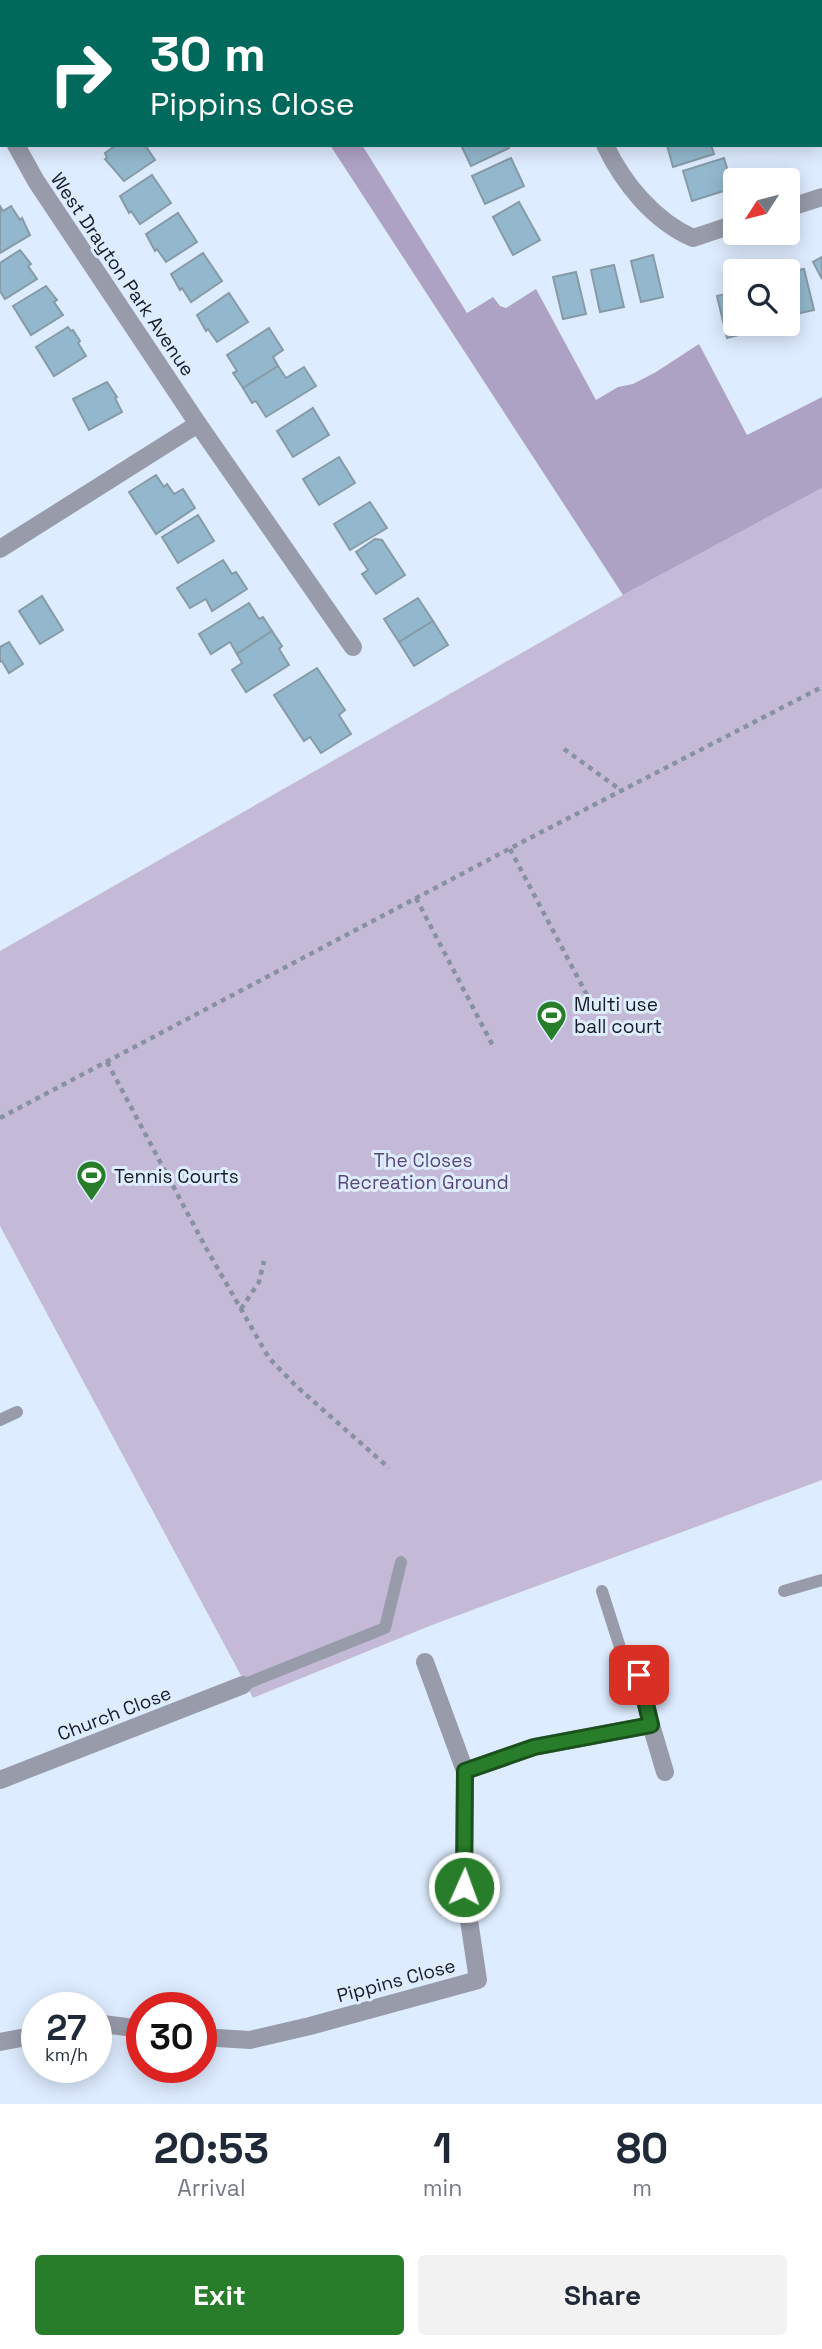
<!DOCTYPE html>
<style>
:root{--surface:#fff;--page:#f2f2f3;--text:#1f2937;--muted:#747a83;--accent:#287d2a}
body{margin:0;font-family:"Space Grotesk",sans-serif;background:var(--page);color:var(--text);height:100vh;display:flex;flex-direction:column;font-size:26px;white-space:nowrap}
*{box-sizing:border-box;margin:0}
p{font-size:23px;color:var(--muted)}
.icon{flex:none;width:38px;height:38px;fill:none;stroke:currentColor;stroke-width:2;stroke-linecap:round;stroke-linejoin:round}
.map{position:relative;height:2104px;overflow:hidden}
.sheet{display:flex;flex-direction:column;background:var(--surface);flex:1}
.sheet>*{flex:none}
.banner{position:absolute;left:0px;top:0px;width:822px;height:147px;box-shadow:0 4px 18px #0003;background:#00695c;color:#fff;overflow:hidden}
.needle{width:46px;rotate:234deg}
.fabs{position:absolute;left:723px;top:168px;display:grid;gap:14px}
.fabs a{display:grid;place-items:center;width:77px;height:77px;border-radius:7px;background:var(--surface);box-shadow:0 4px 18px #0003;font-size:35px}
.speed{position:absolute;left:21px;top:1992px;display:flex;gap:14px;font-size:35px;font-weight:700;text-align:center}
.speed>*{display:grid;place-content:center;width:91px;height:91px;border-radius:50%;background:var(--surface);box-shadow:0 4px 18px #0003;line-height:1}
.speed small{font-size:18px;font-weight:400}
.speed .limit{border:10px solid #d22;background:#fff;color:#111}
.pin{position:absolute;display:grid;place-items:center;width:60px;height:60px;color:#fff;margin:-30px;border-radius:14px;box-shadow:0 4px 10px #0006}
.me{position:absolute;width:77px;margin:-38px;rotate:2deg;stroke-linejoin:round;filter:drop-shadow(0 0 5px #0008)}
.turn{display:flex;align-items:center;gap:24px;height:147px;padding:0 35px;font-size:32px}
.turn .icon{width:91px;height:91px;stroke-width:2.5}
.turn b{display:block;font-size:49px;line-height:60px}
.eta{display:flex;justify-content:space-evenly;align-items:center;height:119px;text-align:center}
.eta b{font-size:42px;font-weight:700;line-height:49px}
.primary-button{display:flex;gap:14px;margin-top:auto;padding:14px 35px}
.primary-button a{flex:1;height:80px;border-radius:7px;background:var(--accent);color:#fff;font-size:28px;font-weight:700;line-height:80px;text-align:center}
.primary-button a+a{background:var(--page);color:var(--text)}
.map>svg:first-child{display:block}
.green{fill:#c4bad8}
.forest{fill:#aea2c4}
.building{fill:#93b8cd;stroke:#869ba7;stroke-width:2}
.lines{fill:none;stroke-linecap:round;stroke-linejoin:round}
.path{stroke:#87919f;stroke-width:4.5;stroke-dasharray:5 5;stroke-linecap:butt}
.service{stroke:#989baa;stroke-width:12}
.minor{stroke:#989baa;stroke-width:18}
.route-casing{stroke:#1a511b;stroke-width:18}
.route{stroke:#287d2a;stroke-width:12}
.labels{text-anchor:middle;stroke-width:6;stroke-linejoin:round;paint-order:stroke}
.street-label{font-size:19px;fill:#181d24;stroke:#deecff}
.poi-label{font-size:19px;fill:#181d24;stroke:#deecff;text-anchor:start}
.park-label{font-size:19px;fill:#5b4879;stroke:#deecff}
</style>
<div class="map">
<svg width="822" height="2104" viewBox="0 0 822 2104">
<rect width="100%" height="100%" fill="#deecff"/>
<polygon class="green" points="822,488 822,1480 432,1625 253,1698 0,1226 0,951 623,595"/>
<polygon class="forest" points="330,145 362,145 467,313 493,297 500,306 506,308 536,289 596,400 618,387 633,384 656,372 699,344 747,435 822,397 822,488 623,595"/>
<g class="building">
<polygon points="116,145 145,145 155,160 124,181 105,159 107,158 105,153"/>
<polygon points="461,145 508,145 509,148 471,166"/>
<polygon points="667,145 711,145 714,154 673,167"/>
<polygon points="511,158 524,186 485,204 472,176"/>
<polygon points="724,158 733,188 692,201 683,171"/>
<polygon points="152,175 171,203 140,224 131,211 129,213 120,196"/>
<polygon points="519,202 540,240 513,255 493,217"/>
<polygon points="0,206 3,211 11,206 20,220 22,218 30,235 0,253"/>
<polygon points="178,213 197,242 166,262 157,249 155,251 146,234"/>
<polygon points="20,250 31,264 28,266 37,279 5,299 0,291 0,263"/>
<polygon points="203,253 222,281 191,302 182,288 180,290 171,274"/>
<polygon points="653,255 663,297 641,302 631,261"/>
<polygon points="822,257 822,279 813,262"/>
<polygon points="614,265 624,307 600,312 591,270"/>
<polygon points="804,269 814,310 791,315 788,301 788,272"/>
<polygon points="576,272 586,314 563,319 553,277"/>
<polygon points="46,286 57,300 54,302 63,315 31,335 13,306"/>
<polygon points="735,292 735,324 748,324 750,332 727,338 717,296"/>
<polygon points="229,293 248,322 217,342 208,329 206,331 197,315"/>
<polygon points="758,324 783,324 760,330"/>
<polygon points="68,327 71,331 73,330 80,341 78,343 86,356 54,376 36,347"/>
<polygon points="269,328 283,350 273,357 278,366 243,388 233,373 237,371 227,355"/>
<polygon points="278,366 286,378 304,367 316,386 266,417 256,401 252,403 243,388"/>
<polygon points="107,382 117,397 115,398 122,412 89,430 73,399"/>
<polygon points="313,408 329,435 293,457 277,431"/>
<polygon points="339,457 355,483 319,505 303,479"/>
<polygon points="156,475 164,487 167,484 174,494 183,489 195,508 156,534 129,492"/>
<polygon points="370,502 387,528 350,550 334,524"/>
<polygon points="198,515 214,541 178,563 162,537"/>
<polygon points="375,539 382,540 405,575 376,594 362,574 368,570 356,552"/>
<polygon points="223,560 232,574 236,572 247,589 212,611 206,599 190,608 177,588"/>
<polygon points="42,596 63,630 40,644 19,611"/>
<polygon points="418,598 433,621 399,642 384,619"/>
<polygon points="249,603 259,619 263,617 272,631 237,654 230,642 211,654 199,634"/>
<polygon points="433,621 448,645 414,666 399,642"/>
<polygon points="272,631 282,646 279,649 289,665 246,692 232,670 242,663 237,654"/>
<polygon points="9,642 23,664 9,673 2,661 0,662 0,647"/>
<polygon points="317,668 345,710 339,715 351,734 321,753 310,737 304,741 274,695"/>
</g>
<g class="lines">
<g class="path">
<polyline points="564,749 622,791"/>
<polyline points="510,849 588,997"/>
<polyline points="416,898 493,1046"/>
<polyline points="107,1062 206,1248 269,1358 296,1386 389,1468"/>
<polyline points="0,1118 526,840 822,687"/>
<polyline points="241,1309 259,1282 264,1261"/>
</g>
<g class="service">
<polyline points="0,1420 17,1412"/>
<polyline points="602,1591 625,1663 639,1675"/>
<polyline points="784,1591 822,1580"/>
<polyline points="243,1685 385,1628 401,1562"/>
</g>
<g class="minor">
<polyline points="484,0 487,2"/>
<polyline points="28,2 30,0"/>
<polyline points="0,23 2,21"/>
<polyline points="0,118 2,121"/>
<polyline points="16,145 36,181 198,424"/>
<path d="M605 145C623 183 654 221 693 238L735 224"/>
<polyline points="788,208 822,197"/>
<polyline points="0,549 198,424 353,647"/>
<polyline points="425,1662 465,1771"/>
<polyline points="639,1675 651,1725"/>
<polyline points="0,1780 243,1685"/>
<polyline points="96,2025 103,2024 142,2029"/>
<polyline points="201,2037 250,2040 310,2026 478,1980 464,1887 465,1771 534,1747 651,1725 665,1772"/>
<polyline points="0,2042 37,2035"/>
</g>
</g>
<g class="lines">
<defs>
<polyline id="route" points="464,1887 465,1771 534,1747 651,1725 639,1675"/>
</defs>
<use href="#route" class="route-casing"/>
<use href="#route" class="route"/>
</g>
<defs>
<symbol id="stadium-pin" viewBox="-11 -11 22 30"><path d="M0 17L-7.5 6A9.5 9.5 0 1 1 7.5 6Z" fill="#287d2a" stroke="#deecff"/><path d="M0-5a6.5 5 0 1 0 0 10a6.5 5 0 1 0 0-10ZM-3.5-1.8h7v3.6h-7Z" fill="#fff"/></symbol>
</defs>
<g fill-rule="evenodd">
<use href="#stadium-pin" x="534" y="998" width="35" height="47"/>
<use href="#stadium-pin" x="74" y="1158" width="35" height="47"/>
</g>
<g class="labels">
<g class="street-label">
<text transform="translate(123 274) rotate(56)" y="7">West Drayton Park Avenue</text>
<text transform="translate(114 1713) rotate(-21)" y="7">Church Close</text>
<text transform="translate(396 1980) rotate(-15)" y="7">Pippins Close</text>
</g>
<g class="poi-label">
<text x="574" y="1011">Multi use<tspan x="574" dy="22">ball court</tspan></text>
<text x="114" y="1183">Tennis Courts</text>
</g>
<g class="park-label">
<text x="423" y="1167">The Closes<tspan x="423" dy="22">Recreation Ground</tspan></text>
</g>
</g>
</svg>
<div class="fabs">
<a><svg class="needle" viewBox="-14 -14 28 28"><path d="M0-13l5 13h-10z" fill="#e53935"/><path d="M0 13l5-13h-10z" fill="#747a83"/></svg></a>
<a><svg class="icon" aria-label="search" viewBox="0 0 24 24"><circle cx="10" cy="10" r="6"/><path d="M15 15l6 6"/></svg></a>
</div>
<div class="speed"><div>27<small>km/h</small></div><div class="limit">30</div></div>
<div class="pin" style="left:639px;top:1675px;background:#d93025"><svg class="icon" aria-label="arrive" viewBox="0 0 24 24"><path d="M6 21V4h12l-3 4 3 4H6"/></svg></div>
<svg class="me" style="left:464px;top:1887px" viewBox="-20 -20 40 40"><circle r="17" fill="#287d2a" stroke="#fff" stroke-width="3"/><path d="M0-11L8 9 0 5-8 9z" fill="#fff"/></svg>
<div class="banner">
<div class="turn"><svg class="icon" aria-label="right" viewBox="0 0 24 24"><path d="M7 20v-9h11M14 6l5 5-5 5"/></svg><div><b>30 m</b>Pippins Close</div></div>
</div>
</div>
<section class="sheet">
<div class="eta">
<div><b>20:53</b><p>Arrival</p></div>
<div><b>1</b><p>min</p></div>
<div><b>80</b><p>m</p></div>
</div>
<div class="primary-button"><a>Exit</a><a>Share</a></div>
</section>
